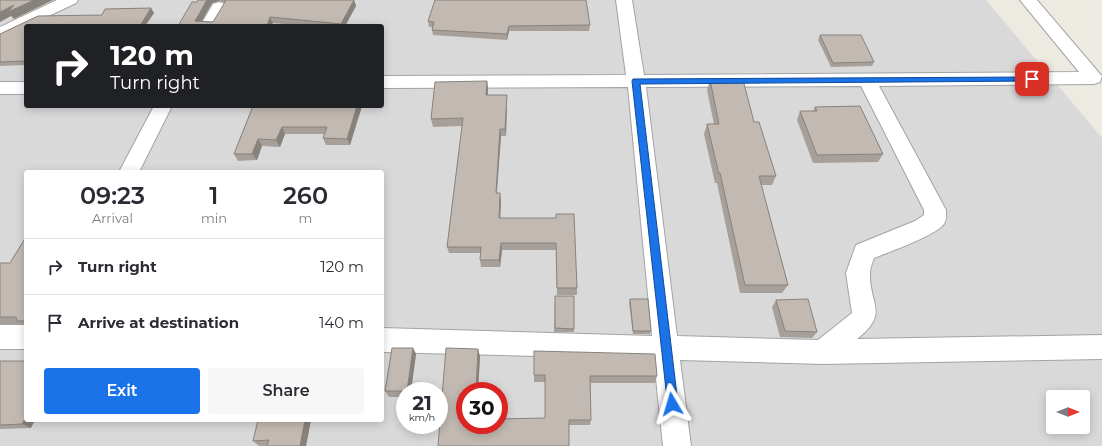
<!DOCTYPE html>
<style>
:root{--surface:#fff;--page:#f7f7f7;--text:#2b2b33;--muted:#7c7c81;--line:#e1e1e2;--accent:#1a73e8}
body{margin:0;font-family:Montserrat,sans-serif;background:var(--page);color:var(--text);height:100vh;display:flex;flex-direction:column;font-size:15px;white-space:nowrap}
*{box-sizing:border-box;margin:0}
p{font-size:13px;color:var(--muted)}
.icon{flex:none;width:22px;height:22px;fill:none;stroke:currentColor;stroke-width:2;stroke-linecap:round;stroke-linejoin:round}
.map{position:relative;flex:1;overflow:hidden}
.details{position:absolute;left:24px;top:170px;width:360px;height:252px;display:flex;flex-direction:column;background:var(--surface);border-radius:4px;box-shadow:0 2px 10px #0003}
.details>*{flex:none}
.hud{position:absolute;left:24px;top:24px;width:360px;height:84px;border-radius:4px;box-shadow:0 2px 10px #0003;background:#202124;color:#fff;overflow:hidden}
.needle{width:26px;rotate:90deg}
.fabs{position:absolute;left:1046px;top:390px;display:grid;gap:8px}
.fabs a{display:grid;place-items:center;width:44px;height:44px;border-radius:4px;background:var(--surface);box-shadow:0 2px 10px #0003;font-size:20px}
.speed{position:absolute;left:396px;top:382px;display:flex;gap:8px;font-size:20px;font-weight:700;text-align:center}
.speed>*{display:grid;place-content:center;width:52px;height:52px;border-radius:50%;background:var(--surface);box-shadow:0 2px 10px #0003;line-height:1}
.speed small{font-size:10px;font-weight:400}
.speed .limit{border:6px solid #d22;background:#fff;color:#111}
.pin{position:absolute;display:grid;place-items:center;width:34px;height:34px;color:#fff;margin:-17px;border-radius:8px;box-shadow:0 2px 6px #0006}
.me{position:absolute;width:44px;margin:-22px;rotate:353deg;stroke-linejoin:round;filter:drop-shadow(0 0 3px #0008)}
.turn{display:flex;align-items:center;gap:14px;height:84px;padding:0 20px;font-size:18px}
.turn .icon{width:52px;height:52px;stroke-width:2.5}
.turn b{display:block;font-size:28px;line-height:34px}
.eta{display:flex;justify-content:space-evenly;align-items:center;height:68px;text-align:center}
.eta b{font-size:24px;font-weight:600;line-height:28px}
.action{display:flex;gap:8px;margin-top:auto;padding:8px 20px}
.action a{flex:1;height:46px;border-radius:4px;background:var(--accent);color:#fff;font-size:16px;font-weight:600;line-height:46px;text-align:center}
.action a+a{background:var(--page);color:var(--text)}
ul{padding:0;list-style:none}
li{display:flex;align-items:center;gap:12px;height:56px;padding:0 20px;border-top:1px solid var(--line)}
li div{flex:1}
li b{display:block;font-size:15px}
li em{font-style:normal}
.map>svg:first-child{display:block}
.residential{fill:#dad9d9;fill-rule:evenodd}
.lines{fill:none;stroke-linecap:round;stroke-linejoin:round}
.minor-casing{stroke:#a3a3a3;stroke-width:2}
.minor{fill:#fff;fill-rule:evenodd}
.wall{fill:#a79f99;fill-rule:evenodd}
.shaded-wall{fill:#88827d}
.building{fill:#c2b9b2;stroke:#88827d}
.route{fill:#1a73e8;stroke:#114b97}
</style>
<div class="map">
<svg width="1102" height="446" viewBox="0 0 1102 446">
<rect width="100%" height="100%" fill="#edeae2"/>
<path class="residential" d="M0 0H986L1102 138V446H0ZM26 26H382V106H26ZM26 172H382V420H26ZM405 391H439V425H405ZM465 391H499V425H465ZM1053 397H1083V427H1053Z"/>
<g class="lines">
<defs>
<g id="minor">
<polygon points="57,0 78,0 76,3 0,39 0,27"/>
<path d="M616 0H632L644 75 1079 72 1020 0H1037L1100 74 1102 76 1100 82 1094 84 879 86 946 210C946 215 947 221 943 225 934 236 889 252 874 258 872 263 870 269 870 273 869 305 890 313 857 339L1102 335V359L822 364 680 360 691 446H663L654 359 382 352V328L652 336 628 87 382 88V76L626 75ZM861 86 924 210V215L915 221 856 245 846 273 852 313 818 340 677 336 646 87Z"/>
<polygon points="219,2 225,4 227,7 216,26 200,26 213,4"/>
<rect x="0" y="82" width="26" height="12"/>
<polygon points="154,106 172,106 139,172 119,172"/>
<rect x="0" y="325" width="26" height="24"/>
</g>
</defs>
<use href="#minor" class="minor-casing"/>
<use href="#minor" class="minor"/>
</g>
<g class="wall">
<path d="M198 0H354L356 6 345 26H306L273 23 178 26ZM219 1 225 3 213 22 202 21 212 3Z"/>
<polygon points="151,8 154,13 145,26 26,26 26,65 0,66 0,34 38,16 102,15 105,9"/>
<polygon points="428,21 590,25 589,31 509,31 507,40 433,35 432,30 433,27 429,27"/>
<polygon points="820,35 874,62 872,66 831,67 818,40"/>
<polygon points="710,80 754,122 776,176 772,185 761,185 788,285 782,293 740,293 717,183 715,183 704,134 707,124 714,124 707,90"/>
<polygon points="487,81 488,89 488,95 507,102 506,136 501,136 497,193 501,200 500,218 556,218 577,288 577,295 557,295 556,250 502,250 500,267 481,267 480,260 481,253 449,253 447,247 462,126 433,127 431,119"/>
<polygon points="253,106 362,106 350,145 326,145 323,138 324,134 285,134 280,147 262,146 257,160 238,161 234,154"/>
<polygon points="815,107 883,154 878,162 813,163 797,120 800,111 813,111"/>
<polygon points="26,237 26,326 21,324 0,324 0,263 10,263"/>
<polygon points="555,296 574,329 574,332 554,332"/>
<polygon points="630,299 651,331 650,334 633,334 629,303"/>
<polygon points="776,300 817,332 812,338 780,337 772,307"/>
<polygon points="413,348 416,354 411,391 405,391 405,397 389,397 385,391"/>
<polygon points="480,356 478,391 465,391 465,425 545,418 545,382 534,382 534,375 657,376 655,383 590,383 591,420 590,425 569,425 438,446"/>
<polygon points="0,361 31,428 0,429"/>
<polygon points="258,420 311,420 306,446 259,446 253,441"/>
</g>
<g class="shaded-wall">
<polygon points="34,0 53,0 14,19 11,16 0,22 0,12 14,5"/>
<polygon points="207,0 219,0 219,1 212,3 199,26 195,21"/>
<polygon points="354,0 356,6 345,26 342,26 341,24"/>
<polygon points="151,8 154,13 145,26 140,26"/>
<polygon points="270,17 273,23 271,26 267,26"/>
<polygon points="509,26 509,31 507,40 507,34"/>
<polygon points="487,81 488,89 487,102 486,95"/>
<polygon points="507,95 507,102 506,136 505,129"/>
<polygon points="357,106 362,106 350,145 347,139"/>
<polygon points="282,127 285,134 280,147 276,140"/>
<polygon points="500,129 501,136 496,200 496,193"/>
<polygon points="258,139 262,146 257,160 252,154"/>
<polygon points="500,193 501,200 500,225 499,218"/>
<polygon points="501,243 502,250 500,267 499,260"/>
<polygon points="413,348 416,354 411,391 407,391"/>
<polygon points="478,349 480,356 478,391 476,391"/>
<polygon points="26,417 26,420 35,420 31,428 22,424"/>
<polygon points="305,420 311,420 306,446 300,446"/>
</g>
<g class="building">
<polygon points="0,0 34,0 8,12 14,5 0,12"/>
<polygon points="198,0 207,0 195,21 213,22 225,2 225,0 354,0 341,24 270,17 267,26 178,26 192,2 197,2"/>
<polygon points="435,0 586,0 590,25 509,26 507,34 432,30 434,22 428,21"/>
<polygon points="151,8 140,26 26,26 26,59 24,61 0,62 0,34 38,16 102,15 105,9"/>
<polygon points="820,35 861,35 874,62 833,63"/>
<polygon points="710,80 743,80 754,122 759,122 776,176 759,176 788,285 745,285 720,173 719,174 707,124 719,124"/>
<polygon points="487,81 486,95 507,95 505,129 500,129 496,193 500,193 499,218 556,218 556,214 574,214 577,288 557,288 556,243 501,243 499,260 480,260 481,247 447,247 463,118 431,119 435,82"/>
<polygon points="253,106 357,106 347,139 323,138 327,127 282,127 276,140 258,139 252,154 234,154"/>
<polygon points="860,106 883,154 817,155 800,111 817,111 815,107"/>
<polygon points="26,237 26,317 24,321 17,321 16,317 0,317 0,263 10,263"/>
<polygon points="555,296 574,296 574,329 555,328"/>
<polygon points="630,299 648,299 651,331 633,331"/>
<polygon points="808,299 817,332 785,331 776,300"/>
<polygon points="392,348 413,348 407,391 385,391"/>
<polygon points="446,348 478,349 476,391 465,391 465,425 499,425 499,419 545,418 545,375 534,375 534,351 655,354 657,376 590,376 591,420 569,420 569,446 438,446"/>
<polygon points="26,360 26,417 22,424 0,425 0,361 26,361"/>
<polygon points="258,420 305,420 300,446 267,446 269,440 253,441"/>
</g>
<polygon class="route" points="1032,77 1035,77 1035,81 640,84 678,404 676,408 672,409 668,408 632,81 633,79"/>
</svg>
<div class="fabs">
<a><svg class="needle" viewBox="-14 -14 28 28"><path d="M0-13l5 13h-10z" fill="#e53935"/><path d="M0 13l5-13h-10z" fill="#7c7c81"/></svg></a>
</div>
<div class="speed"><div>21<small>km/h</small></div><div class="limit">30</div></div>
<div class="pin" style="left:1032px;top:79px;background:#d93025"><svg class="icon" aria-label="arrive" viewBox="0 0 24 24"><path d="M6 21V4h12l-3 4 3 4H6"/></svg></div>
<svg class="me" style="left:672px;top:404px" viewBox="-20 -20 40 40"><path d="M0-17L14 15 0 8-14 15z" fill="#1a73e8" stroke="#fff" stroke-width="4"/></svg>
<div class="hud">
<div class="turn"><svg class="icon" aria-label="right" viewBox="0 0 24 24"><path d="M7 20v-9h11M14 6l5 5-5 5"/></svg><div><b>120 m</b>Turn right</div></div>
</div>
<section class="details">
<div class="eta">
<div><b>09:23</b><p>Arrival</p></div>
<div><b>1</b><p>min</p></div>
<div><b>260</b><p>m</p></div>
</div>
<ul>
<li><svg class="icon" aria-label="right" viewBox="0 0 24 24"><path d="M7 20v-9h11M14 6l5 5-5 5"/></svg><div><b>Turn right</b></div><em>120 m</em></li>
<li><svg class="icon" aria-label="arrive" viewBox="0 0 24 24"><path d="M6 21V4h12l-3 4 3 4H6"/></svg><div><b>Arrive at destination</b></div><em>140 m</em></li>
</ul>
<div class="action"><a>Exit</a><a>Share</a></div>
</section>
</div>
